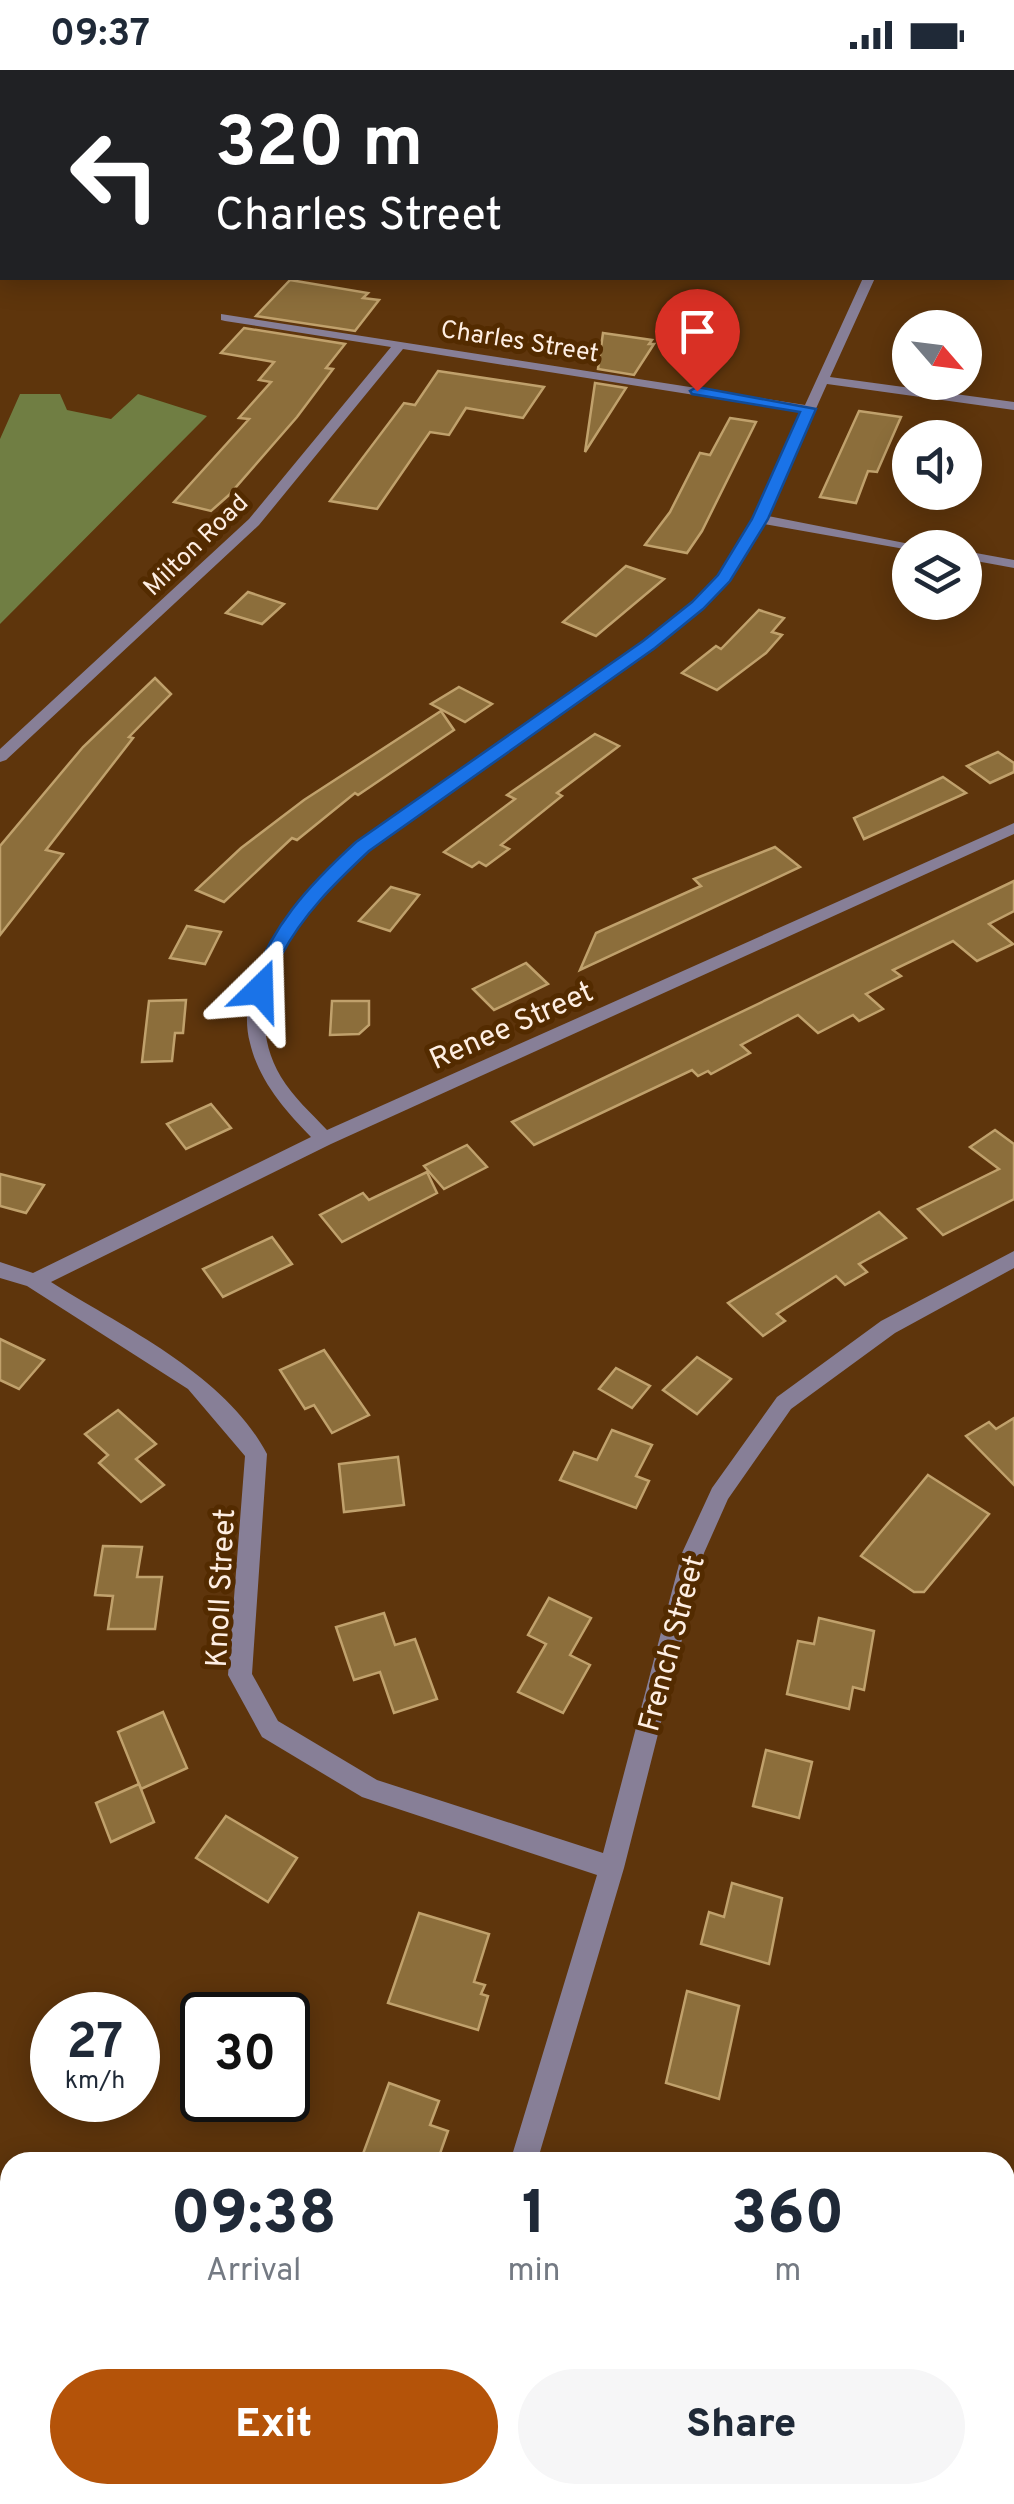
<!DOCTYPE html>
<style>
:root{--surface:#fff;--page:#f6f6f7;--text:#1f2937;--muted:#747a83;--accent:#b45309}
body{margin:0;font-family:Overpass,sans-serif;background:var(--page);color:var(--text);height:100vh;display:flex;flex-direction:column;font-size:38px;white-space:nowrap}
*{box-sizing:border-box;margin:0}
p{font-size:32px;color:var(--muted)}
.icon{flex:none;width:55px;height:55px;fill:none;stroke:currentColor;stroke-width:2;stroke-linecap:round;stroke-linejoin:round}
.map{position:relative;flex:1;overflow:hidden}
.side{position:absolute;left:0px;top:2082px;width:1015px;height:352px;display:flex;flex-direction:column;background:var(--surface);border-radius:30px 30px 0 0;box-shadow:0 5px 25px #0003}
.side>*{flex:none}
.banner{position:absolute;left:0px;top:0px;width:1015px;height:210px;box-shadow:0 5px 25px #0003;background:#202124;color:#fff;overflow:hidden}
.needle{width:65px;rotate:118deg}
.tools{position:absolute;left:892px;top:240px;display:grid;gap:20px}
.tools a{display:grid;place-items:center;width:90px;height:90px;border-radius:50%;background:var(--surface);box-shadow:0 5px 25px #0003;font-size:50px}
.speed{position:absolute;left:30px;top:1922px;display:flex;gap:20px;font-size:50px;font-weight:700;text-align:center}
.speed>*{display:grid;place-content:center;width:130px;height:130px;border-radius:50%;background:var(--surface);box-shadow:0 5px 25px #0003;line-height:1}
.speed small{font-size:25px;font-weight:400}
.speed .limit{border:5px solid #111;border-radius:15px;background:#fff;color:#111}
.pin{position:absolute;display:grid;place-items:center;width:85px;height:85px;color:#fff;margin:-102px -42px;border-radius:50% 50% 50% 0;rotate:-45deg;box-shadow:0 0 10px #0007}
.pin .icon{rotate:45deg}
.me{position:absolute;width:110px;margin:-55px;rotate:22deg;stroke-linejoin:round;filter:drop-shadow(0 0 8px #0008)}
.turn{display:flex;align-items:center;gap:35px;height:210px;padding:0 50px;font-size:45px}
.turn .icon{width:130px;height:130px;stroke-width:2.5}
.turn b{display:block;font-size:70px;line-height:85px}
.eta{display:flex;justify-content:space-evenly;align-items:center;height:170px;text-align:center}
.eta b{font-size:60px;font-weight:800;line-height:70px}
.primary-button{display:flex;gap:20px;margin-top:auto;padding:20px 50px}
.primary-button a{flex:1;height:115px;border-radius:60px;background:var(--accent);color:#fff;font-size:40px;font-weight:800;line-height:115px;text-align:center}
.primary-button a+a{background:var(--page);color:var(--text)}
.status{display:flex;justify-content:space-between;align-items:center;height:70px;padding:0 50px;background:var(--surface);direction:ltr}
.status svg{height:28px;fill:currentColor}
.map>svg:first-child{display:block}
.forest{fill:#707e43}
.lines{fill:none;stroke-linecap:round;stroke-linejoin:round}
.stream{stroke:#669f92;stroke-width:5}
.building{fill:#8c6e3b;stroke:#c0a16c;stroke-width:2.5}
.street{fill:#877f97;fill-rule:evenodd}
.secondary{fill:#aea1c8;fill-rule:evenodd}
.route{fill:#1a73e8;stroke:#114b97;stroke-width:2.5}
.labels{text-anchor:middle;stroke-width:10;stroke-linejoin:round;paint-order:stroke}
.far-street-label{font-size:25px;fill:#feeee2;stroke:#532b00}
.street-label{font-size:30px;fill:#feeee2;stroke:#532b00}
</style>
<div class="status"><b>09:37</b><svg viewBox="0 0 49 12"><path d="M0 12V9h3v3zM5 12V6h3v6zM10 12V3h3v9zM15 12V0h3v12zM26 1h20v11H26zM47 4h2v5h-2z"/></svg></div>
<div class="map">
<svg width="1014" height="2434" viewBox="0 0 1014 2434">
<rect width="100%" height="100%" fill="#5e350c"/>
<g class="forest">
<polygon points="662,0 1014,0 1014,71 1012,2 660,2"/>
<polygon points="20,324 60,324 67,340 111,349 138,324 207,346 0,554 0,369"/>
</g>
<g class="lines">
<polyline class="stream" points="832,0 836,2"/>
</g>
<g class="building">
<polygon points="290,210 368,223 363,228 379,230 355,261 256,246"/>
<polygon points="244,258 345,274 326,298 333,299 297,347 229,425 211,441 174,432 249,349 239,348 271,312 259,310 274,292 221,283"/>
<polygon points="603,263 652,270 649,274 654,274 634,305 598,299"/>
<polygon points="438,301 544,317 523,348 466,338 449,365 430,362 377,439 330,431 404,333 415,335"/>
<polygon points="595,313 626,318 585,382"/>
<polygon points="859,341 901,347 877,402 868,401 856,433 820,427"/>
<polygon points="730,348 756,352 702,461 687,483 645,475 670,442 700,383 710,385"/>
<polygon points="626,496 664,509 596,566 563,552"/>
<polygon points="248,522 284,534 262,554 226,543"/>
<polygon points="759,540 784,548 772,562 782,565 766,583 717,620 682,603 716,576 721,579"/>
<polygon points="155,608 171,624 129,667 133,668 46,780 63,784 0,865 0,776 83,677"/>
<polygon points="459,617 492,634 465,652 431,634"/>
<polygon points="441,641 454,660 358,725 355,723 297,770 292,768 224,832 196,820 241,778 304,730"/>
<polygon points="595,664 619,676 557,723 562,726 501,775 509,779 486,796 479,792 472,797 444,782 515,729 507,725"/>
<polygon points="998,682 1014,693 1014,702 990,713 967,696"/>
<polygon points="943,707 966,723 864,769 854,748"/>
<polygon points="775,777 800,797 580,900 596,863 701,816 694,809"/>
<polygon points="1014,811 1014,841 989,854 1013,874 977,891 953,871 893,900 901,906 866,924 883,939 859,951 853,945 818,963 798,945 741,975 750,983 711,1004 708,1001 698,1006 692,1000 534,1075 512,1052"/>
<polygon points="391,817 419,825 390,861 359,851"/>
<polygon points="187,856 221,862 205,894 170,888"/>
<polygon points="526,893 548,914 494,940 473,919"/>
<polygon points="186,930 183,963 175,963 172,991 142,992 149,931"/>
<polygon points="332,931 369,931 369,955 359,964 330,965"/>
<polygon points="211,1034 231,1058 186,1079 167,1054"/>
<polygon points="995,1060 1014,1074 1014,1129 943,1165 918,1139 999,1099 970,1077"/>
<polygon points="467,1075 487,1097 444,1119 424,1096"/>
<polygon points="427,1102 437,1123 342,1172 320,1145 363,1123 369,1130"/>
<polygon points="0,1104 44,1115 26,1143 0,1136"/>
<polygon points="879,1142 906,1168 859,1194 867,1202 845,1215 836,1206 777,1244 785,1251 763,1266 728,1233"/>
<polygon points="272,1167 292,1194 223,1227 203,1199"/>
<polygon points="0,1269 44,1290 19,1319 0,1310"/>
<polygon points="324,1280 369,1345 332,1363 314,1335 305,1339 280,1300"/>
<polygon points="697,1287 731,1309 697,1344 663,1320"/>
<polygon points="616,1298 650,1316 632,1338 599,1319"/>
<polygon points="118,1340 156,1374 136,1389 164,1415 141,1432 99,1393 108,1385 85,1364"/>
<polygon points="1014,1348 1014,1415 966,1366 989,1352 996,1359"/>
<polygon points="612,1360 652,1375 636,1406 649,1411 636,1438 560,1410 574,1382 597,1390"/>
<polygon points="398,1387 404,1435 344,1442 339,1394"/>
<polygon points="928,1405 989,1444 924,1522 914,1522 861,1486"/>
<polygon points="103,1476 142,1477 137,1507 162,1507 155,1559 108,1559 113,1526 95,1525"/>
<polygon points="549,1528 591,1548 570,1585 590,1595 563,1643 518,1622 546,1574 528,1565"/>
<polygon points="384,1543 395,1575 415,1569 437,1629 394,1643 380,1602 354,1610 336,1557"/>
<polygon points="819,1548 874,1561 864,1620 853,1617 849,1639 787,1624 798,1571 814,1574"/>
<polygon points="163,1642 187,1698 141,1719 118,1662"/>
<polygon points="766,1680 812,1692 799,1748 753,1736"/>
<polygon points="139,1714 154,1752 111,1772 96,1733"/>
<polygon points="226,1746 297,1788 268,1832 196,1788"/>
<polygon points="732,1813 782,1828 769,1894 701,1874 709,1842 724,1847"/>
<polygon points="419,1843 489,1864 474,1912 485,1915 481,1924 488,1926 478,1960 388,1933"/>
<polygon points="687,1921 739,1936 719,2029 666,2013"/>
<polygon points="389,2013 439,2031 430,2055 448,2061 437,2092 360,2092"/>
</g>
<g class="lines">
<g class="street">
<path d="M863 208H875L830 307 1014 332V340L827 314 768 446 930 478 910 480 764 454 729 511 702 539 654 578 368 780C310 837 230 920 281 1007 293 1027 311 1043 327 1060L1014 753V764L331 1074 51 1212C124 1258 225 1304 267 1384L252 1604 278 1651 377 1710 603 1783 682 1483 712 1418 777 1327 881 1251 1014 1181V1198L895 1263 791 1339 728 1429 704 1483 624 1798 537 2092H510L597 1805 362 1727 262 1667 228 1605 245 1386 188 1319 27 1216 0 1208V1192L33 1203 311 1067C285 1040 259 1011 250 973 231 902 305 817 355 774 375 756 400 742 423 726 477 688 531 651 585 613 622 587 661 562 694 531 747 481 772 407 802 342L403 279 259 455 6 690 0 692V679L249 449 391 277 225 251 221 250V244L805 335Z"/>
<polygon points="965,481 1014,490 1014,498 965,489"/>
<polygon points="408,2425 438,2425 436,2434 406,2434"/>
</g>
<g class="secondary">
<polygon points="95,0 115,0 116,2 98,2"/>
<rect x="1012" y="169" width="2" height="6"/>
</g>
</g>
<path class="route" d="M697 317 816 339 768 449 730 511 703 539 655 578 369 781C335 813 303 844 281 886 275 898 273 912 267 924H253L250 920C269 858 309 815 356 772L643 571 692 532 718 505 752 449 800 342 692 324 690 321Z"/>
<g class="labels">
<g class="far-street-label">
<text transform="translate(520 270) rotate(9)" y="9">Charles Street</text>
<text transform="translate(195 474) rotate(-44)" y="9">Milton Road</text>
</g>
<g class="street-label">
<text transform="translate(511 955) rotate(-24)" y="10">Renee Street</text>
<text transform="translate(220 1518) rotate(-87)" y="10">Knoll Street</text>
<text transform="translate(671 1573) rotate(-75)" y="10">French Street</text>
</g>
</g>
</svg>
<div class="tools">
<a><svg class="needle" viewBox="-14 -14 28 28"><path d="M0-13l5 13h-10z" fill="#e53935"/><path d="M0 13l5-13h-10z" fill="#747a83"/></svg></a>
<a><svg class="icon" aria-label="sound" viewBox="0 0 24 24"><path d="M4 9h4l5-4v14l-5-4H4zM17 9q2 3 0 6"/></svg></a>
<a><svg class="icon" aria-label="layers" viewBox="0 0 24 24"><path d="M12 4l9 5-9 5-9-5zM3 14l9 5 9-5"/></svg></a>
</div>
<div class="speed"><div>27<small>km/h</small></div><div class="limit">30</div></div>
<div class="pin" style="left:697px;top:321px;background:#d93025"><svg class="icon" aria-label="arrive" viewBox="0 0 24 24"><path d="M6 21V4h12l-3 4 3 4H6"/></svg></div>
<svg class="me" style="left:260px;top:920px" viewBox="-20 -20 40 40"><path d="M0-17L14 15 0 8-14 15z" fill="#1a73e8" stroke="#fff" stroke-width="4"/></svg>
<div class="banner">
<div class="turn"><svg class="icon" aria-label="left" viewBox="0 0 24 24"><path d="M17 20v-9H6M10 6l-5 5 5 5"/></svg><div><b>320 m</b>Charles Street</div></div>
</div>
<section class="side">
<div class="eta">
<div><b>09:38</b><p>Arrival</p></div>
<div><b>1</b><p>min</p></div>
<div><b>360</b><p>m</p></div>
</div>
<div class="primary-button"><a>Exit</a><a>Share</a></div>
</section>
</div>
